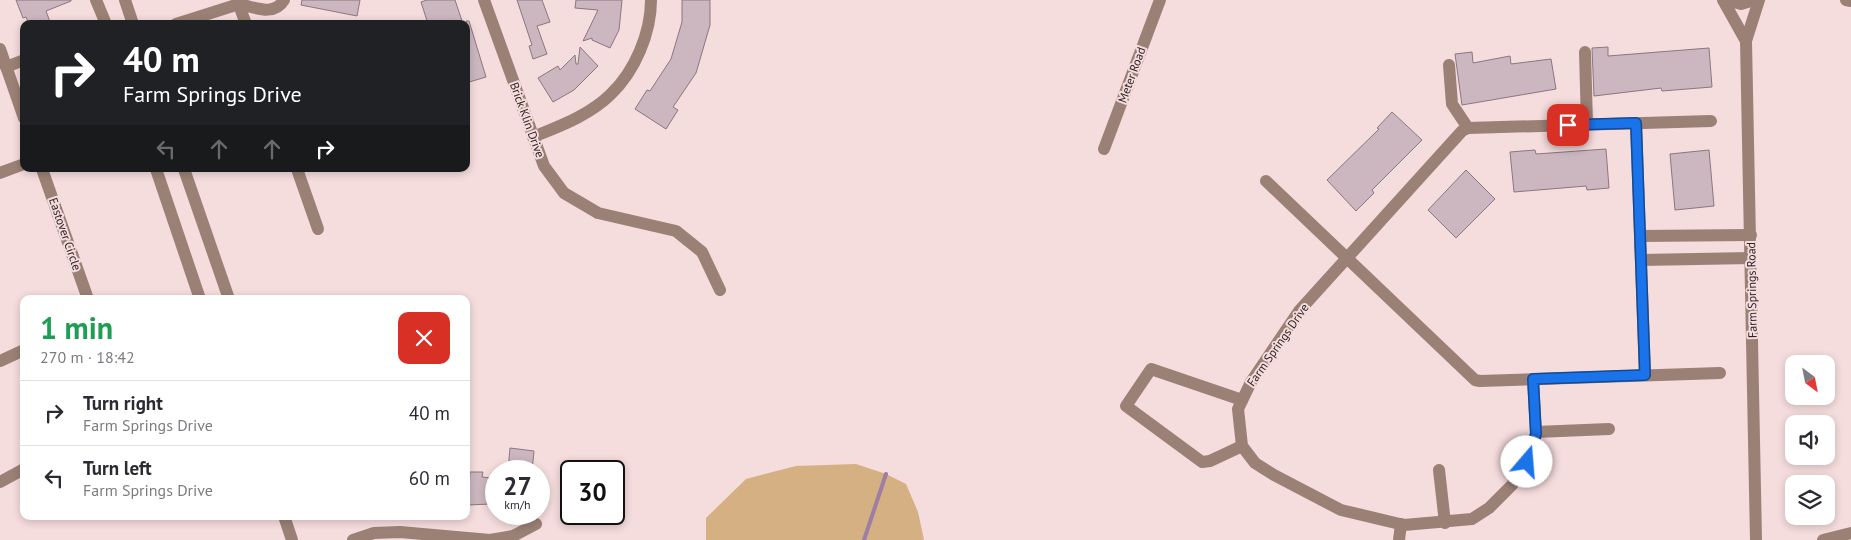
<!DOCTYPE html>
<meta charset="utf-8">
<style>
:root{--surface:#fff;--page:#f2f2f3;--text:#2b2b33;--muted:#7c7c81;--line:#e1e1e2}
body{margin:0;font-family:"PT Sans",sans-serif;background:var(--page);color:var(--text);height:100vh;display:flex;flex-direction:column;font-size:19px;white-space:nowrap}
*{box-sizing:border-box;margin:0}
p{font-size:16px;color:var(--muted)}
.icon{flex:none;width:28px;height:28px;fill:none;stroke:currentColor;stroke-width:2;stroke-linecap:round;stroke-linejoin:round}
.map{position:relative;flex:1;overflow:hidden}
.details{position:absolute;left:20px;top:295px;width:450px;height:225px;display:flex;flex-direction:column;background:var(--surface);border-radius:10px;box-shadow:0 2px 8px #0003}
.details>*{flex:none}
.guide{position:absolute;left:20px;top:20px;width:450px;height:152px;border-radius:10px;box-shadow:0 2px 8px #0003;background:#202124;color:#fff;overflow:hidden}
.needle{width:32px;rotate:148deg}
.fabs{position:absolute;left:1785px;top:355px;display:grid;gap:10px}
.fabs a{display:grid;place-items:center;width:50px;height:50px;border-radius:10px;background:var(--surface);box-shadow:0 2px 8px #0003;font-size:25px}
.speed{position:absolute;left:485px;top:460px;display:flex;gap:10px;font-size:25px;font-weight:700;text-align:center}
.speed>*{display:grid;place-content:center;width:65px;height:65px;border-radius:50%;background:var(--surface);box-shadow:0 2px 8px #0003;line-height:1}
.speed small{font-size:12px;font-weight:400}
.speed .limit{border:2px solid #111;border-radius:8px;background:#fff;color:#111}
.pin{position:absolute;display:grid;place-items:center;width:42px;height:42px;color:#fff;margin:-21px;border-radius:10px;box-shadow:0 2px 8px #0006}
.me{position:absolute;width:55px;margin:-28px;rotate:18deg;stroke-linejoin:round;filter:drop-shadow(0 0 4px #0008)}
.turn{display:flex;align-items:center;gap:18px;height:105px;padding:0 20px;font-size:22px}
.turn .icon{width:65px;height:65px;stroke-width:2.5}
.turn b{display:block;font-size:35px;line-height:42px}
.lanes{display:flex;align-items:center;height:48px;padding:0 20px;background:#0003;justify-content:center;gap:25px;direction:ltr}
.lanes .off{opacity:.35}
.round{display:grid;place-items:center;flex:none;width:52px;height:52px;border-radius:10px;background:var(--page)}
.headline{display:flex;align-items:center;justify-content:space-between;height:85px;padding:0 20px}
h1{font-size:30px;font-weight:700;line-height:38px;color:#1e9e55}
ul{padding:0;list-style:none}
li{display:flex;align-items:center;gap:15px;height:65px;padding:0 20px;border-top:1px solid var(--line)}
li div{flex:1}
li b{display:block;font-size:19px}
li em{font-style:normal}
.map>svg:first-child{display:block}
.green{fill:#d4b083}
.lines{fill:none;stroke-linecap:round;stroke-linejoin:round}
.stream{stroke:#9e7ea2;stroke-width:4}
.building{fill:#ccb7c0;stroke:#8a7780}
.minor{stroke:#9b8075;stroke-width:12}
.route-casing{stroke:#114b97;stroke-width:12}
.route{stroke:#1a73e8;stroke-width:9}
.labels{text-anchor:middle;stroke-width:4;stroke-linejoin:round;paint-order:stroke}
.street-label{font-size:12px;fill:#2e2425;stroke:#f5dcdd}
</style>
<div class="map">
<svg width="1851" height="540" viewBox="0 0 1851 540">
<rect width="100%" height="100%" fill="#f5dcdd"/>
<polygon class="green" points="856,464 886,474 906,484 918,512 924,540 706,540 706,518 746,479 796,466"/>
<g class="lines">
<polyline class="stream" points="864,540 886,474"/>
</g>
<g class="building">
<polygon points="16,0 71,0 71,1 46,11 50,22 29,24 26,17 23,18"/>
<polygon points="302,0 360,0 357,16 301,5"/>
<polygon points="427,0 455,0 463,24 428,24 421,2"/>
<polygon points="517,0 542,0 550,22 537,26 547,54 533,59 529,46 532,45"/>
<polygon points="576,0 622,0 619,30 610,48 592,40 592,38 583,41 598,10 575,8"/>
<polygon points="682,0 710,0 710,25 696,73 673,107 678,110 666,129 635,109 647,90 650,91 671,59 682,22"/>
<polygon points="466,21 469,21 486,77 466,83"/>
<polygon points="580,47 598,66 574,90 553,102 538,78 558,66 560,70 575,55 576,64 578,64"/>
<polygon points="1608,47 1608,56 1709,48 1712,87 1662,91 1661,88 1594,96 1592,48"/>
<polygon points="1472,52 1473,63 1510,56 1511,64 1551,59 1556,89 1462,105 1455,54"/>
<polygon points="1392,112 1422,140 1372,190 1374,193 1356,211 1327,180 1379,129 1377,128"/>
<polygon points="1606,149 1609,188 1587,190 1586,186 1514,192 1510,152 1535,150 1536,154"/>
<polygon points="1709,150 1714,206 1675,210 1670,154"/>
<polygon points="1466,170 1495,199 1456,238 1428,210"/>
<polygon points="510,448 534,451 532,471 508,471"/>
<polygon points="470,472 483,472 482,477 491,478 490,504 468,505"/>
</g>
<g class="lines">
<g class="minor">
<polyline points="96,0 106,24"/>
<polyline points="125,0 133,24"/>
<polyline points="237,0 246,24"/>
<path d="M242 0 239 4C254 7 274 17 284 0"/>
<polyline points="484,0 544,166 564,193 598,213 676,231 702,252 720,290"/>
<polyline points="1723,0 1746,41"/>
<polyline points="1727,0 1741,4 1754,0"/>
<polyline points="1846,0 1851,1"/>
<polyline points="176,24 239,4"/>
<polyline points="0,49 24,118"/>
<polyline points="1585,52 1587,124"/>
<polyline points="1449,65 1452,104 1468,128"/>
<polyline points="6,67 24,60"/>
<polyline points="1636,123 1645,375"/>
<path d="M533 137C560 126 590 115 611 94 635 71 651 33 651 0"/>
<polyline points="1104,149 1160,0"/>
<polyline points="42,169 88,299"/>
<polyline points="156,169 200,299"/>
<polyline points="184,169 229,299"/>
<polyline points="297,169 318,229"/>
<polyline points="0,173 24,164"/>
<polyline points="1266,181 1475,380 1480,381 1720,373"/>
<polyline points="1640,236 1751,235"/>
<polyline points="1641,260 1751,258"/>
<polyline points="0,361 24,350"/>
<polyline points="1533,379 1536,434 1527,462 1512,485 1489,508 1472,519 1404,525 1341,510 1274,475 1255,463 1242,446 1238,409 1251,382 1299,311 1462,131 1468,128 1711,121"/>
<polyline points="1536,432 1609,429"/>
<polyline points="1242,446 1210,461 1202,462 1126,406 1151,369 1242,400"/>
<polyline points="1439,470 1445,523"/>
<polyline points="0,482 24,469"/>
<polyline points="284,516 292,540"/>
<polyline points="353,540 374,533 400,532 490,540 513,536 536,524"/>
<polyline points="1399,540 1401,524"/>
<polyline points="1756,540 1746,41 1759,0"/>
<polyline points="1823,540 1851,533"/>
</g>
</g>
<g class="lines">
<defs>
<polyline id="route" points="1527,462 1536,434 1533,379 1645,375 1636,123 1568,125"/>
</defs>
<use href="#route" class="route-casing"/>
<use href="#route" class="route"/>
</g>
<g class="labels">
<g class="street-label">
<text transform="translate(1132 75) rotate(-70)" y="4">Meter Road</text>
<text transform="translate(527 120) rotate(70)" y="4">Brick Klin Drive</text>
<text transform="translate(65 234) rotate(71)" y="4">Eastover Circle</text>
<text transform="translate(1752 290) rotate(-91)" y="4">Farm Springs Road</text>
<text transform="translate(1278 345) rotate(-55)" y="4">Farm Springs Drive</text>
</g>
</g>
</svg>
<div class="fabs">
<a><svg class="needle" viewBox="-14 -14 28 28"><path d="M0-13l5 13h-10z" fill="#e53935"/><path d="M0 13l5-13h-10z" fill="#7c7c81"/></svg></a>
<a><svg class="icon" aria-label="sound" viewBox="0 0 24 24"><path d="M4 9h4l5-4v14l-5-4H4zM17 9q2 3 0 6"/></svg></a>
<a><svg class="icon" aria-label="layers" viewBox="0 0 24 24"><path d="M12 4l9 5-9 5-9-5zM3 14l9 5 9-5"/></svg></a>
</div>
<div class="speed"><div>27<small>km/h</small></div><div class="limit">30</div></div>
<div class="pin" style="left:1568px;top:125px;background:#d93025"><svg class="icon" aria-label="arrive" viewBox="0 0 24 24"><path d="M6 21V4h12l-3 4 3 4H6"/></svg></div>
<svg class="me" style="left:1527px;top:462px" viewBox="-20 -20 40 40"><circle r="19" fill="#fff"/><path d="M0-13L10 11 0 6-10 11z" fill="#1a73e8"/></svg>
<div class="guide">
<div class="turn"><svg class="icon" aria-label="right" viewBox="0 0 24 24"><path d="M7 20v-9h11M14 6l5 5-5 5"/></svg><div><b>40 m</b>Farm Springs Drive</div></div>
<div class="lanes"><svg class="icon off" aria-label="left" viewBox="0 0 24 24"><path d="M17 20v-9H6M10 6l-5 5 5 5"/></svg><svg class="icon off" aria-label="ahead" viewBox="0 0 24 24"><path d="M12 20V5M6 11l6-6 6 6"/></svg><svg class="icon off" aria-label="ahead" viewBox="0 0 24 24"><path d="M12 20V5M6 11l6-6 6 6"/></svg><svg class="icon" aria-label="right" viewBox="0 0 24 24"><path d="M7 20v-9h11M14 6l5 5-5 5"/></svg></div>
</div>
<section class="details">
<div class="headline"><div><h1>1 min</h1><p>270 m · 18:42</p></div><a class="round" style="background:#d93025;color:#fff"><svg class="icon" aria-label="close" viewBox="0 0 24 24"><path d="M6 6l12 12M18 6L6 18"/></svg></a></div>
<ul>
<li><svg class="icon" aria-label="right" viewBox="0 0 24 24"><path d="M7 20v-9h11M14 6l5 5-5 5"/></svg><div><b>Turn right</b><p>Farm Springs Drive</p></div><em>40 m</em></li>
<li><svg class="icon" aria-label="left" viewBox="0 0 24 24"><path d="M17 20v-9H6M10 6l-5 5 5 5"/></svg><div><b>Turn left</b><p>Farm Springs Drive</p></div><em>60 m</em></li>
</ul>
</section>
</div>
